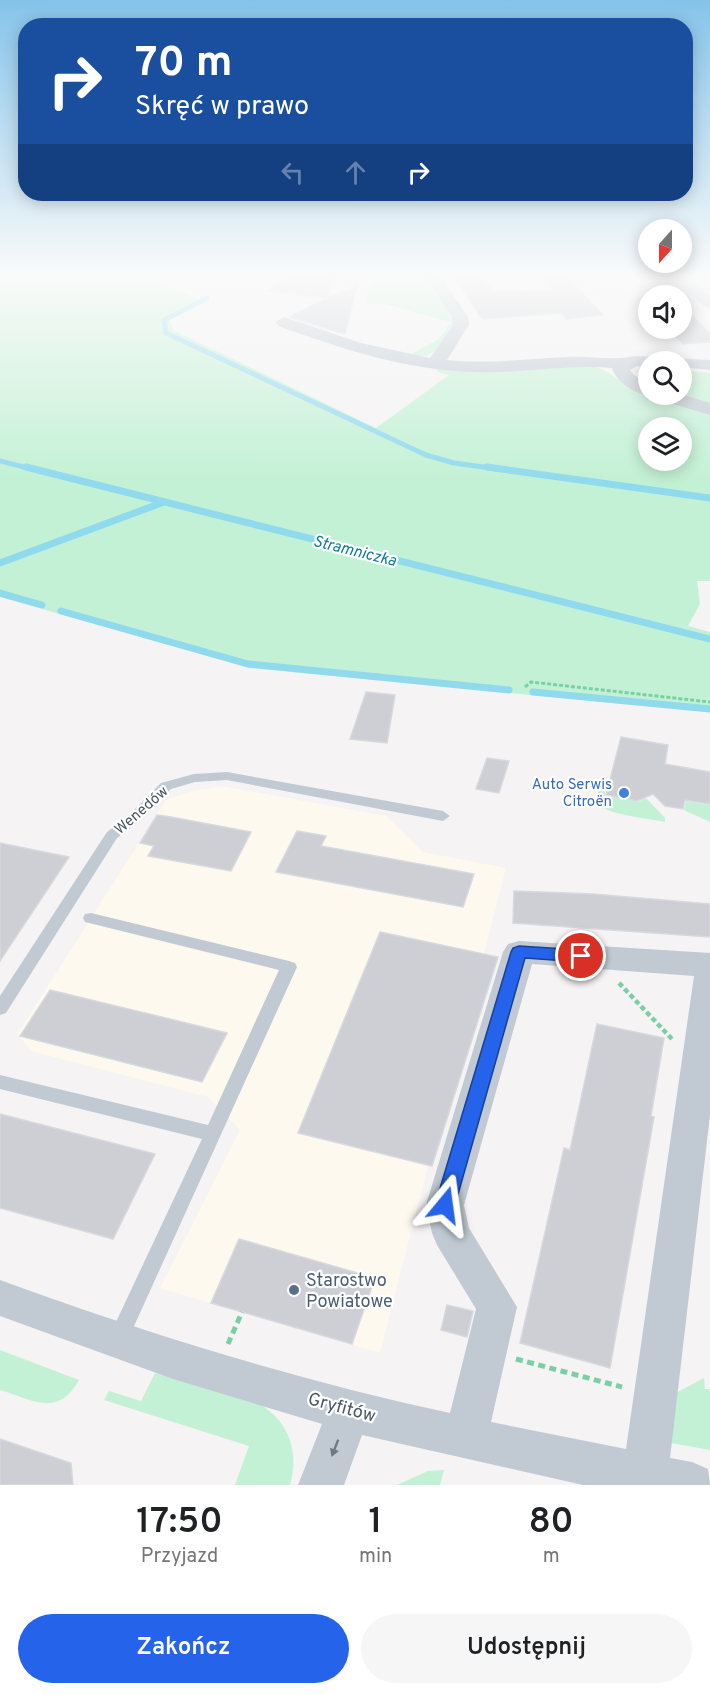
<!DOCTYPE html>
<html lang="pl">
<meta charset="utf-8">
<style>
:root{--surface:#fff;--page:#f6f6f6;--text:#202124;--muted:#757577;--accent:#2563eb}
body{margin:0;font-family:Overpass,sans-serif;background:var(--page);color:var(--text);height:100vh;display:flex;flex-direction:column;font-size:22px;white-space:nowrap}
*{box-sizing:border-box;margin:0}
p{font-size:20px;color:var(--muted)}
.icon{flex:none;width:33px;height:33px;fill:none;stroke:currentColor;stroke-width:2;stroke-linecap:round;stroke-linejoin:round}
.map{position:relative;height:1485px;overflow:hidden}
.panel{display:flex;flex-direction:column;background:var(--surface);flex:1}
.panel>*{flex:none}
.top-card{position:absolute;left:18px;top:18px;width:675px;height:183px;border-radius:24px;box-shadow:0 3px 15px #0003;background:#1a4fa0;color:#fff;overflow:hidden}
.needle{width:39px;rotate:201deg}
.buttons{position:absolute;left:638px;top:219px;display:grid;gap:12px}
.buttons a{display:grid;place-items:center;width:54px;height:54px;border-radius:50%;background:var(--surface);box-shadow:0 3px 15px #0003;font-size:30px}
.pin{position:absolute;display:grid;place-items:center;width:51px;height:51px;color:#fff;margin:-26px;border:3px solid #fff;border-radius:50%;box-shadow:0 2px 6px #0007}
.me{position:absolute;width:66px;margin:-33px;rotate:16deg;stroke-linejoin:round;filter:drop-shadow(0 0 4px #0008)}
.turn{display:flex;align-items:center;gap:21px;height:126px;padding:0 18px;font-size:27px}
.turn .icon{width:78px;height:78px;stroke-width:2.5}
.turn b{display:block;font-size:42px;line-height:51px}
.lanes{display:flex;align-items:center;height:57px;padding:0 18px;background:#0003;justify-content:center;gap:30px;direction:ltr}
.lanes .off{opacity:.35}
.eta{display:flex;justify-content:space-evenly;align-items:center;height:102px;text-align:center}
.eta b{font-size:36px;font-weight:600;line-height:42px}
.primary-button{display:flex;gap:12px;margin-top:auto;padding:12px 18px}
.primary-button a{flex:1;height:69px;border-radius:36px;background:var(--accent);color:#fff;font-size:24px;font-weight:600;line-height:69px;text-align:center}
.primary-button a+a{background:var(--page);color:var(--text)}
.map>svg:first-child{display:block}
.commercial{fill:#fdf9ef}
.green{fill:#c3f1d5;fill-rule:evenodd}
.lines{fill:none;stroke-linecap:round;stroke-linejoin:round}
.stream-far1{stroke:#90daee;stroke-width:5}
.stream{stroke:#90daee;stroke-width:7}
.building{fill:#cdcfd5;stroke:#d7d9de;stroke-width:1.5}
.path-far2{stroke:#7ad0a6;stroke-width:3;stroke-dasharray:4 2;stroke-linecap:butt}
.path-far1{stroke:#7ad0a6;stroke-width:4.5;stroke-dasharray:5 3;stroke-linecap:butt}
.path{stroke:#7ad0a6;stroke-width:5;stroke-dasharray:7 4.5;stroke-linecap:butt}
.service{fill:#c1cad2;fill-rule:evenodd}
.minor{fill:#c1cad2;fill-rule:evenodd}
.oneway{fill:#6e7983}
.route{fill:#2563eb;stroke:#184099;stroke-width:1.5}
.shop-dot{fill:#3f7fe0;stroke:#fff;stroke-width:2}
.service-dot{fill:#5c6f8a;stroke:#fff;stroke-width:2}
.labels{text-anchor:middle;stroke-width:4.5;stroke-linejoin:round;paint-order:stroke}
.shop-label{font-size:15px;fill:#366cbe;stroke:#fff;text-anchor:end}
.street-label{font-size:15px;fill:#4a5661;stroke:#fff}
.water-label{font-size:16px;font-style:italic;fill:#0c7c9b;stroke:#fff}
.near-service-label{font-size:18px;fill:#4e5e75;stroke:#fff;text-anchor:start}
.near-street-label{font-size:18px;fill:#4a5661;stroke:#fff}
</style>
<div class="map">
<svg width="710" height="1485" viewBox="0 0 710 1485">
<rect width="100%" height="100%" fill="#f5f3f3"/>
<polygon class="commercial" points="222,786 386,816 423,852 506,868 484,954 465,950 395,1157 428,1166 380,1353 160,1288 240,1130 208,1097 31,1051 18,1033 166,800 192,791"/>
<g class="green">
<path d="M0 273H137L205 302 170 320 173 330 376 428 449 375 437 372 438 369 585 365C612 368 617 383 642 394 664 403 687 407 710 413V581H697L700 604 688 626 710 632V637L446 571 444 573 710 640V712L249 668 0 597ZM648 428H681V460H648Z"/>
<path d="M373 273H425L455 323C437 350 438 358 403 358L439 339 451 322 384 304 366 303Z"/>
<polygon points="681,370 710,373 710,405 681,394"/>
<path d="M600 784 607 785 604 795 638 802 646 798 665 818V822C646 818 608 815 595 803Z"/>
<polygon points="686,801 710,805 710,822 684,810"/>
<path d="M0 1350 79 1380C57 1419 32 1399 0 1390Z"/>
<path d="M155 1373 261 1405C290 1423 299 1453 290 1485H235L249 1446 104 1400 109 1391 141 1401Z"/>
<polygon points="704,1378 705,1389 710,1389 710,1450 671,1443 672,1395"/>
<polygon points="444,1470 440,1485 397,1485 428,1471"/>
</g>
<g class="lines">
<g class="stream-far1">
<polyline points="207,298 164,320 166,333 426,455 454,463 498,469"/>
<polyline points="0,461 32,469"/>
</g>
<g class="stream">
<polyline points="26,467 710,639"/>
<polyline points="487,467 710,498"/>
<polyline points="0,563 164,502"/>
<polyline points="0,593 42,605"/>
<polyline points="61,611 248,664 509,690"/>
<polyline points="533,692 710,709"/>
</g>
</g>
<g class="building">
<polygon points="290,273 336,273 327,298 357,285 345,334 290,317 326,298 269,291"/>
<polygon points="452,273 478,273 494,292 552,289 538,273 564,273 603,315 567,319 562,313 482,319"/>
<polygon points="681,313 689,313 710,333 710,342 683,344 667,328 681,328"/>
<polygon points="366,692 395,695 387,743 350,739"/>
<polygon points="621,737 668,745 665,764 710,772 710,804 685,800 683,809 665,806 653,794 637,801 606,795"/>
<polygon points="487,758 509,761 499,793 476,789"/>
<polygon points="157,815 171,817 251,832 231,871 148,856 154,846 140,843"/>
<polygon points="297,831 326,836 321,846 474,874 463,907 276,872"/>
<polygon points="0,843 69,857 0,961"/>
<polygon points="514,891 593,894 710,904 710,937 513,923"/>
<polygon points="380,932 498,957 432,1166 298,1133"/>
<polygon points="50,990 174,1020 227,1033 202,1082 20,1036"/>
<polygon points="597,1024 664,1038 651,1116 654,1117 610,1368 520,1343 564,1148 570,1150"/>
<polygon points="0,1114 155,1154 113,1239 0,1208"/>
<polygon points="239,1239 375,1278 352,1344 211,1303"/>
<polygon points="447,1305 473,1311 467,1337 441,1330"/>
<polygon points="0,1439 71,1463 73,1485 0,1485"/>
</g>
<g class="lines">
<polyline class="path-far2" points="525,687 531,682 710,702"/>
<polyline class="path-far1" points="619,983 672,1039"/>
<g class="path">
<polyline points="228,1344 242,1312"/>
<polyline points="516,1359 622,1387"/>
</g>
<g class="service">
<polygon points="227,772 443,811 450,816 443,821 227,780 195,782 171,789 137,823 117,838 6,1013 0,1015 0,996 107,832 127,817 161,783 194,774"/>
<polygon points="91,913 289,961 295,963 297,967 125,1346 118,1349 111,1346 108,1339 202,1139 0,1089 0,1075 208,1125 279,970 85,922 83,918 85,914"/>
</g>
<g class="minor">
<path d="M423 273H439L468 317 469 325 447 360C487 364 528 359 569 357 590 356 614 361 634 356L710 360V370L681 367V362H648V367L637 366 630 370 634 375 648 383V394H681L710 403V415L653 398 651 395C637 396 616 382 612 368 566 364 520 374 474 372 406 370 342 349 278 326L276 322 284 317 361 343 430 358 453 325 452 317Z"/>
<polygon points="668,273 686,273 710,295 710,308 704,306"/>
<path d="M519 941 710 953V1115L670 1458 692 1462 708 1469 710 1485H583L362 1435 344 1485H298L322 1424 173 1379 0 1316V1280C148 1334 297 1380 450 1413L476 1309 437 1245 432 1233 426 1205 503 952 508 944ZM532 964 694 976 626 1449 491 1422 517 1307 469 1228 464 1205Z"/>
</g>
</g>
<defs><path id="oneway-solid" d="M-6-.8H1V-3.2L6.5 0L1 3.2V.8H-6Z" transform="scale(1.5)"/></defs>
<use class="oneway" href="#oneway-solid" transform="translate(335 1448) rotate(111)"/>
<linearGradient id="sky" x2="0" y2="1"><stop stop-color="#85c3ea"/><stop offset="0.57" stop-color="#fafafa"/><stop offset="1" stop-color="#fafafa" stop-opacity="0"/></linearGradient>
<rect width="710" height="481" fill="url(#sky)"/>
<polygon class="route" points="519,946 581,950 587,952 590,956 587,960 581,962 525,958 455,1205 452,1210 445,1213 438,1210 435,1205 511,952 513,948"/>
<circle class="shop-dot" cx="624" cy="793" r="6"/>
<circle class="service-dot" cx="294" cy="1290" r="6"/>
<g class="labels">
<g class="shop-label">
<text x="612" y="789">Auto Serwis<tspan x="612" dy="17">Citroën</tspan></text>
</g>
<g class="street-label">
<text transform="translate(141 810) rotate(-41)" y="5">Wenedów</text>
</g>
<g class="water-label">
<text transform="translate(355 550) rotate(14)" y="6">Stramniczka</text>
</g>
<g class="near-service-label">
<text x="306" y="1286">Starostwo<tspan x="306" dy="21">Powiatowe</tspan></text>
</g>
<g class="near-street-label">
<text transform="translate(342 1407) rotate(15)" y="6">Gryfitów</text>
</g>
</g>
</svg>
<div class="buttons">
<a><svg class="needle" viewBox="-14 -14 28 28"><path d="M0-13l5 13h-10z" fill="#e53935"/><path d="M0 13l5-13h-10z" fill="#757577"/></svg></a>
<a><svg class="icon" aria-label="sound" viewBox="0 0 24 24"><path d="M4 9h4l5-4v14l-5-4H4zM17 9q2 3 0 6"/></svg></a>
<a><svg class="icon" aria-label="search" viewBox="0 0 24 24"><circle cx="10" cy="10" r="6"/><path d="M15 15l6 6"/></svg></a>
<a><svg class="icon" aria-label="layers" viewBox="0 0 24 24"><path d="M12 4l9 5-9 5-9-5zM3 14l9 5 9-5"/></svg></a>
</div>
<div class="pin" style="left:581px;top:956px;background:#d93025"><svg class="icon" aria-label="arrive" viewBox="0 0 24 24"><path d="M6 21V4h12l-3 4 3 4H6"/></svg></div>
<svg class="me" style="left:445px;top:1205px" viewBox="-20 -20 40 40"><path d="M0-17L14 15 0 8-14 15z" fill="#2563eb" stroke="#fff" stroke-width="4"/></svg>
<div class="top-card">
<div class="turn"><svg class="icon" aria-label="right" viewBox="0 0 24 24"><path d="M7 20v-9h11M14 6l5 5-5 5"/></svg><div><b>70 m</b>Skręć w prawo</div></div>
<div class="lanes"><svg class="icon off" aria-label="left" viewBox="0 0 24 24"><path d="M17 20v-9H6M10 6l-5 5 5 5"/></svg><svg class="icon off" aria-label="ahead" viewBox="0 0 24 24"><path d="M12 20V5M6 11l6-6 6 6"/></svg><svg class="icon" aria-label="right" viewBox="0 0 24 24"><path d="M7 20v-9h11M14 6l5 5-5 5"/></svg></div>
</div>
</div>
<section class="panel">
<div class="eta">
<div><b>17:50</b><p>Przyjazd</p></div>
<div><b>1</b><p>min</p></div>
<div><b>80</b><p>m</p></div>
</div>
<div class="primary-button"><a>Zakończ</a><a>Udostępnij</a></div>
</section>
